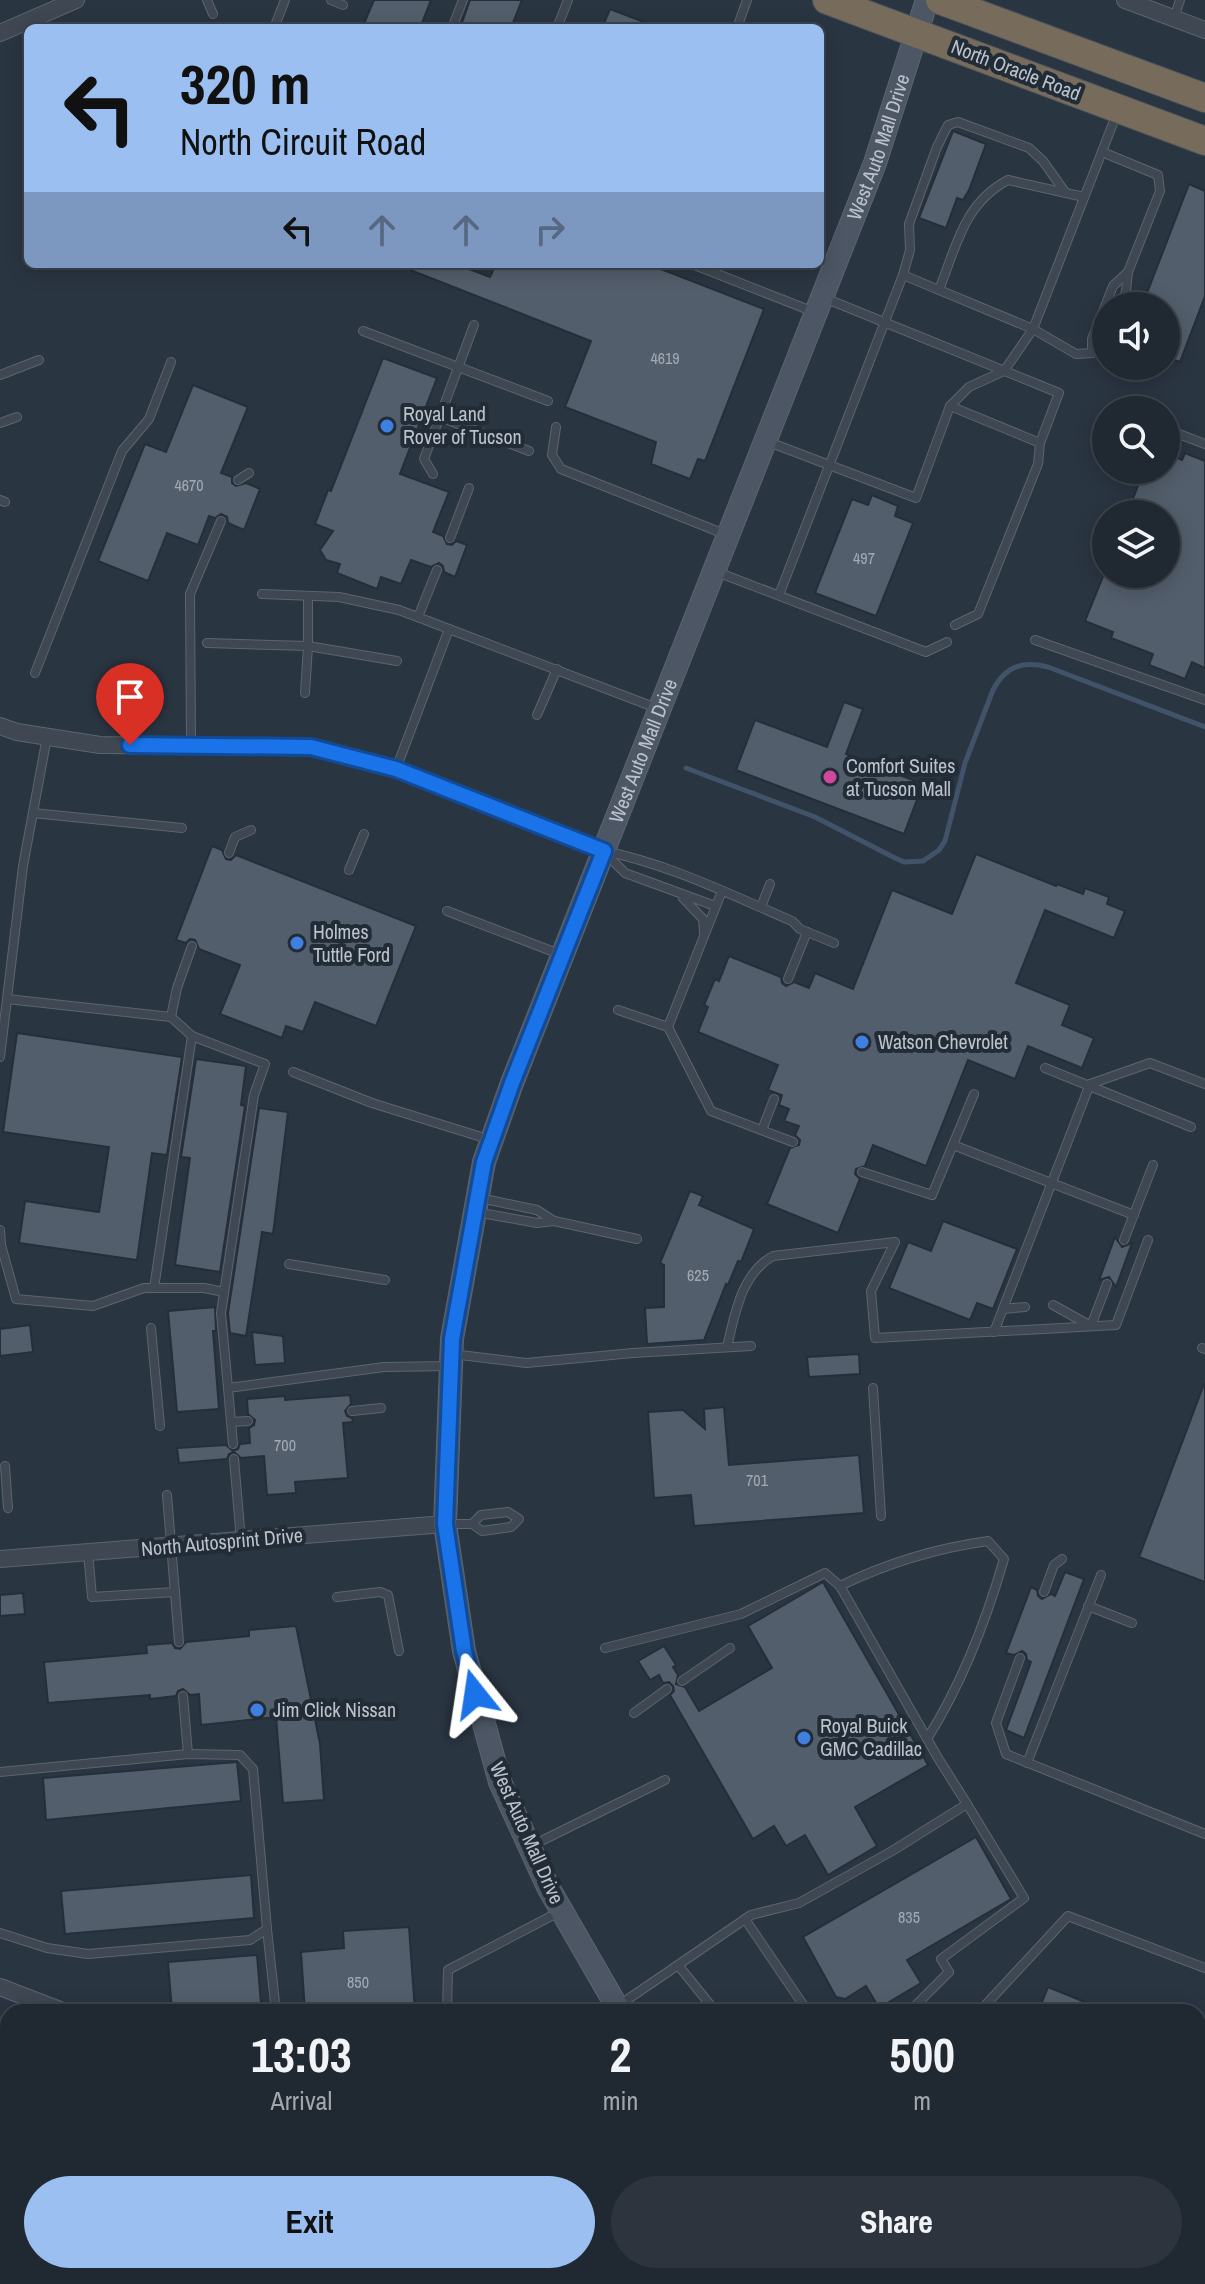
<!DOCTYPE html>
<style>
:root{--surface:#202832;--page:#2d343e;--text:#f1f3f6;--muted:#a2a6ac;--line:#3d444d;--accent:#9bbff0}
body{margin:0;font-family:"Archivo Narrow",sans-serif;background:var(--page);color:var(--text);height:100vh;display:flex;flex-direction:column;font-size:30px;white-space:nowrap}
*{box-sizing:border-box;margin:0}
p{font-size:26px;color:var(--muted)}
.icon{flex:none;width:44px;height:44px;fill:none;stroke:currentColor;stroke-width:2;stroke-linecap:round;stroke-linejoin:round}
.map{position:relative;flex:1;overflow:hidden}
.details{position:absolute;left:0px;top:2004px;width:1206px;height:280px;display:flex;flex-direction:column;background:var(--surface);border-radius:24px 24px 0 0;box-shadow:0 4px 20px #0003,0 0 0 2px var(--line)}
.details>*{flex:none}
.top-card{position:absolute;left:24px;top:24px;width:800px;height:244px;border-radius:12px;box-shadow:0 4px 20px #0003,0 0 0 2px var(--line);background:#9bbff0;color:#111;overflow:hidden}
.fabs{position:absolute;left:1092px;top:292px;display:grid;gap:16px}
.fabs a{display:grid;place-items:center;width:88px;height:88px;border-radius:50%;background:var(--surface);box-shadow:0 4px 20px #0003,0 0 0 2px var(--line);font-size:40px}
.pin{position:absolute;display:grid;place-items:center;width:68px;height:68px;color:#fff;margin:-82px -34px;border-radius:50% 50% 50% 0;rotate:-45deg;box-shadow:0 0 8px #0007}
.pin .icon{rotate:45deg}
.me{position:absolute;width:88px;margin:-44px;rotate:345deg;stroke-linejoin:round;filter:drop-shadow(0 0 6px #0008)}
.turn{display:flex;align-items:center;gap:28px;height:168px;padding:0 24px;font-size:36px}
.turn .icon{width:104px;height:104px;stroke-width:2.5}
.turn b{display:block;font-size:56px;line-height:68px}
.lanes{display:flex;align-items:center;height:76px;padding:0 24px;background:#0003;justify-content:center;gap:40px;direction:ltr}
.lanes .off{opacity:.35}
.eta{display:flex;justify-content:space-evenly;align-items:center;height:136px;text-align:center}
.eta b{font-size:48px;font-weight:700;line-height:56px}
.action{display:flex;gap:16px;margin-top:auto;padding:16px 24px}
.action a{flex:1;height:92px;border-radius:48px;background:var(--accent);color:#111;font-size:32px;font-weight:700;line-height:92px;text-align:center}
.action a+a{background:var(--page);color:var(--text)}
.map>svg:first-child{display:block}
.lines{fill:none;stroke-linecap:round;stroke-linejoin:round}
.stream{stroke:#415369;stroke-width:5}
.building{fill:#535e6c;stroke:#252e39;stroke-width:2}
.lane-casing{stroke:#5c656f;stroke-width:10}
.street-casing{stroke:#5c656f;stroke-width:18}
.secondary-casing{stroke:#5c656f;stroke-width:24}
.primary-casing{stroke:#48505b;stroke-width:26}
.highway-casing{stroke:#49525c;stroke-width:30}
.lane{stroke:#3e4752;stroke-width:8}
.street{stroke:#3e4752;stroke-width:16}
.secondary{stroke:#4c5664;stroke-width:22}
.primary{stroke:#5c6671;stroke-width:24}
.highway{stroke:#776b5c;stroke-width:28}
.route-casing{stroke:#114b97;stroke-width:20}
.route{stroke:#1a73e8;stroke-width:14}
.shop-dot{fill:#3f7fe0;stroke:#222c37;stroke-width:3}
.hotel-dot{fill:#d1479c;stroke:#222c37;stroke-width:3}
.labels{text-anchor:middle;stroke-width:8;stroke-linejoin:round;paint-order:stroke}
.number-label{font-size:16px;fill:#a1a9b3}
.street-label{font-size:20px;fill:#bbc2cb;stroke:#222c37}
.poi-label{font-size:20px;fill:#bbc2cb;stroke:#222c37;text-anchor:start}
</style>
<div class="map">
<svg width="1205" height="2284" viewBox="0 0 1205 2284">
<rect width="100%" height="100%" fill="#2a3542"/>
<g class="lines">
<path class="stream" d="M686 768 815 817 895 858 904 862 923 861 939 850 945 841 965 763 993 690C1006 665 1023 661 1048 667L1205 727"/>
</g>
<g class="building">
<polygon points="374,0 431,0 420,28 362,28"/>
<polygon points="470,0 522,0 511,28 460,28"/>
<polygon points="610,9 657,27 657,28 602,28"/>
<polygon points="953,131 986,144 969,190 963,200 957,198 946,228 919,218"/>
<polygon points="1189,184 1205,191 1205,296 1180,362 1166,357 1166,306 1142,306"/>
<polygon points="395,264 456,264 490,277 496,264 648,264 764,309 705,461 698,459 690,479 651,464 656,442 565,407 591,341"/>
<polygon points="383,358 437,378 400,474 449,492 433,532 443,536 447,544 452,545 456,541 467,545 455,577 444,572 443,566 439,563 431,567 411,560 401,584 381,577 377,589 337,573 340,564 326,560 320,550 333,531 315,524 328,490 331,491"/>
<polygon points="193,385 248,407 221,473 232,477 232,483 236,486 246,483 260,489 244,530 228,523 227,517 221,514 215,518 209,516 198,545 167,533 148,581 98,561 145,444 166,452"/>
<polygon points="1166,453 1182,460 1185,453 1205,461 1205,668 1192,662 1185,679 1149,665 1153,654 1111,638 1113,632 1085,621 1104,574 1166,574 1166,514 1127,514 1144,470 1166,470"/>
<polygon points="872,495 898,506 895,516 913,523 876,616 815,593 852,499 868,505"/>
<polygon points="844,702 863,709 846,754 923,784 904,834 736,770 755,720 827,747"/>
<polygon points="212,846 222,850 226,859 231,860 236,855 416,926 376,1026 315,1002 303,1032 286,1026 282,1038 220,1014 240,965 199,949 195,940 190,939 186,943 176,940"/>
<polygon points="976,854 1056,886 1057,884 1083,894 1085,888 1109,897 1107,904 1125,911 1114,938 1045,910 1016,983 1070,1005 1062,1025 1094,1038 1082,1068 1028,1046 1015,1079 968,1060 926,1166 873,1145 865,1166 856,1169 855,1174 860,1179 838,1233 767,1204 790,1148 799,1145 800,1140 795,1135 799,1126 784,1121 789,1109 779,1105 782,1095 768,1090 778,1065 698,1032 708,1007 704,1005 715,979 719,981 729,956 781,977 782,983 786,986 794,982 809,988 815,973 853,989 892,890 952,914"/>
<polygon points="17,1033 182,1057 167,1155 152,1153 137,1260 19,1243 25,1201 99,1212 109,1147 3,1132"/>
<polygon points="196,1059 246,1066 241,1105 245,1106 220,1272 175,1265 190,1158 181,1157"/>
<polygon points="259,1108 288,1112 273,1234 262,1232 246,1336 230,1333 228,1313"/>
<polygon points="690,1191 703,1196 699,1205 754,1229 741,1262 738,1261 728,1285 726,1284 704,1340 647,1344 645,1308 664,1307 664,1265 660,1263"/>
<polygon points="943,1221 1017,1249 993,1309 977,1303 970,1320 889,1288 908,1242 931,1251"/>
<polygon points="1115,1237 1122,1247 1132,1243 1116,1287 1109,1277 1099,1280"/>
<polygon points="215,1307 216,1331 213,1331 219,1409 177,1412 168,1311"/>
<polygon points="30,1325 33,1352 0,1356 0,1329"/>
<polygon points="252,1332 283,1336 285,1363 255,1365"/>
<polygon points="859,1354 860,1374 809,1377 807,1357"/>
<polygon points="1204,1384 1205,1384 1205,1582 1139,1557"/>
<polygon points="350,1395 351,1404 345,1411 347,1416 352,1418 353,1422 343,1423 348,1478 295,1482 296,1493 267,1495 264,1456 241,1458 234,1452 229,1454 227,1459 179,1463 177,1448 226,1445 233,1451 238,1449 240,1444 250,1443 249,1428 254,1425 255,1420 248,1414 247,1399 285,1396 285,1400"/>
<polygon points="724,1407 729,1465 859,1455 864,1513 694,1526 691,1495 654,1498 648,1412 683,1410 705,1429 704,1409"/>
<polygon points="1065,1572 1084,1579 1024,1738 1006,1730 1031,1662 1027,1660 1026,1654 1022,1651 1014,1655 1006,1653 1031,1587 1037,1590 1038,1596 1042,1599 1051,1594 1055,1596"/>
<polygon points="823,1582 928,1765 855,1807 877,1846 828,1875 805,1835 786,1846 774,1826 753,1839 670,1695 674,1691 673,1686 669,1682 663,1683 659,1675 650,1680 638,1661 664,1646 676,1665 673,1667 678,1675 676,1684 685,1687 699,1711 772,1668 748,1626"/>
<polygon points="23,1593 25,1614 0,1616 0,1595"/>
<polygon points="296,1626 320,1744 324,1800 283,1803 276,1717 201,1725 199,1694 190,1695 183,1689 178,1691 176,1696 150,1699 150,1695 48,1703 44,1662 147,1653 146,1645 172,1643 175,1648 180,1649 186,1642 249,1636 249,1630"/>
<polygon points="237,1762 241,1801 46,1820 43,1778"/>
<polygon points="976,1837 1011,1899 907,1960 921,1983 879,2008 866,1986 845,1999 836,1997 803,1937"/>
<polygon points="251,1875 254,1918 65,1934 61,1891"/>
<polygon points="409,1927 415,2012 305,2012 301,1952 344,1948 343,1931"/>
<polygon points="257,1955 261,2004 172,2012 168,1962"/>
<polygon points="1048,1987 1107,2011 1107,2012 1038,2012"/>
</g>
<g class="lines">
<defs>
<g id="lane">
<polyline points="207,0 213,14"/>
<polyline points="331,0 343,5"/>
<polyline points="1174,18 1180,0"/>
<polyline points="274,28 285,0"/>
<polyline points="452,28 463,0"/>
<polyline points="557,28 568,0"/>
<polyline points="737,28 747,0"/>
<polyline points="479,264 484,264"/>
<polyline points="692,264 814,312"/>
<polyline points="903,275 1033,329 1076,354 1092,353 1092,339 1113,286 1128,272 1160,191 1158,175 1102,152"/>
<path d="M939 290C956 247 964 203 1008 180L1084 197"/>
<polyline points="822,297 1059,393 1040,443 950,406"/>
<polyline points="1120,306 1126,291 1128,272"/>
<polyline points="363,331 548,401"/>
<polyline points="1092,353 1104,346 1106,342"/>
<polyline points="0,375 39,360"/>
<polyline points="440,417 529,451"/>
<polyline points="0,423 17,417"/>
<polyline points="556,427 552,455 561,469 727,535"/>
<polyline points="1166,429 1205,444"/>
<polyline points="766,441 916,498 950,406 969,387 1004,371 1033,329 1117,113"/>
<polyline points="433,474 424,459 474,325"/>
<polyline points="238,480 249,473"/>
<polyline points="0,500 5,502"/>
<polyline points="450,538 469,488"/>
<polyline points="717,572 926,652 947,642"/>
<polyline points="262,594 339,597 399,610 449,629"/>
<polyline points="779,595 903,275 910,250 909,224 937,147 948,125 958,122 1029,148 1043,161 1065,192"/>
<polyline points="418,617 437,570"/>
<polyline points="955,625 978,614 1038,464 1040,443"/>
<polyline points="1035,640 1205,700"/>
<polyline points="207,643 308,646 308,596"/>
<polyline points="35,673 122,451 149,419 171,362"/>
<polyline points="305,693 308,646 397,661"/>
<polyline points="537,715 557,669"/>
<polyline points="191,745 190,594 221,521"/>
<polyline points="396,769 449,629 659,709"/>
<polyline points="33,813 182,828"/>
<path d="M604 851C669 864 731 895 792 921L800 929 834 943"/>
<polyline points="229,853 235,837 251,830"/>
<polyline points="606,854 625,873 715,906"/>
<polyline points="349,870 364,834"/>
<polyline points="683,898 703,919 704,932"/>
<polyline points="761,907 770,884"/>
<polyline points="447,911 562,955"/>
<polyline points="788,979 807,932"/>
<polyline points="7,999 171,1017 192,1036 154,1288"/>
<polyline points="618,1010 668,1027 711,1111 793,1142"/>
<polyline points="171,1017 177,988 192,946"/>
<polyline points="668,1027 722,891"/>
<polyline points="192,1036 265,1064 254,1095 221,1313 228,1388"/>
<polyline points="0,1057 23,866 47,737"/>
<polyline points="1045,1068 1191,1127"/>
<polyline points="293,1072 372,1103 491,1140"/>
<polyline points="762,1130 774,1099"/>
<polyline points="953,1145 1134,1215"/>
<polyline points="862,1172 932,1195 974,1094"/>
<polyline points="476,1212 537,1223 554,1221 537,1210 480,1198"/>
<polyline points="554,1221 637,1239"/>
<polyline points="0,1230 1,1245 16,1299 93,1306 144,1288 204,1288 224,1292"/>
<polyline points="1124,1240 1153,1165"/>
<polyline points="289,1264 385,1280"/>
<polyline points="1053,1305 1091,1326 1107,1284"/>
<polyline points="1003,1309 1025,1307"/>
<polyline points="151,1328 160,1426"/>
<polyline points="994,1332 1090,1084 1150,1063 1205,1084"/>
<path d="M727 1347C735 1314 741 1274 773 1256L895 1242 871 1291 875 1338 1116 1325 1148 1240"/>
<polyline points="1202,1348 1205,1349"/>
<polyline points="452,1354 526,1363 633,1353 751,1346"/>
<polyline points="873,1388 881,1516"/>
<polyline points="352,1411 381,1408"/>
<polyline points="231,1422 248,1421"/>
<polyline points="233,1444 228,1388 384,1367 450,1366"/>
<polyline points="234,1459 241,1540"/>
<polyline points="5,1466 8,1508"/>
<polyline points="167,1495 179,1642"/>
<polygon points="508,1512 519,1519 511,1527 482,1531 472,1524 481,1515"/>
<polyline points="445,1524 472,1524"/>
<polyline points="88,1552 92,1597 175,1592"/>
<path d="M840 1586C885 1564 938 1548 988 1541L1004 1559C986 1621 962 1684 927 1739"/>
<polyline points="1044,1592 1054,1565 1062,1559"/>
<polyline points="337,1597 380,1592 388,1595 399,1651"/>
<polyline points="1088,1606 1132,1623"/>
<polyline points="605,1648 741,1614 825,1573 840,1586 938,1758 967,1804 892,1851 799,1903 751,1915 618,2006"/>
<polyline points="1020,1658 996,1723 1006,1754 1205,1834"/>
<polyline points="682,1681 730,1648"/>
<polyline points="183,1696 188,1754"/>
<polyline points="634,1713 667,1689"/>
<polyline points="1027,1763 1101,1575"/>
<polyline points="0,1772 188,1754 240,1755 253,1769 267,1929 250,1940 88,1954 47,1948 0,1933"/>
<polyline points="533,1845 665,1780"/>
<polyline points="745,1919 808,2012"/>
<polyline points="267,1929 276,2012"/>
<polyline points="678,1965 716,2012"/>
<polyline points="447,2012 448,1970 561,1911"/>
<polyline points="909,2012 949,1972 941,1959 1024,1898 967,1804"/>
<polyline points="979,2012 1068,1916 1205,1968"/>
<polyline points="1198,2187 1205,2190"/>
<polyline points="76,2276 99,2284"/>
<polyline points="162,2284 169,2276"/>
<polyline points="645,2284 648,2276"/>
</g>
<g id="street">
<polyline points="1125,0 1205,30"/>
<polyline points="0,33 76,0"/>
<polyline points="0,726 17,732 100,745 311,747 396,769 604,851"/>
<polyline points="0,1559 445,1524"/>
<polyline points="0,1987 65,2012"/>
<polyline points="0,2165 8,2145"/>
<polyline points="522,2276 544,2284"/>
<polyline points="343,2284 346,2276"/>
<polyline points="560,2284 563,2276"/>
<polyline points="765,2284 767,2276"/>
</g>
<g id="secondary">
<path id="s1" d="M620 2012 548 1887 500 1782 464 1651 445 1524 452 1339 484 1162 512 1083 875 163 927 0"/>
<polyline points="897,2276 910,2284"/>
</g>
<g id="primary">
<polyline points="1198,2240 1205,2229"/>
<polyline points="1171,2284 1176,2276"/>
<polyline points="1205,2284 1205,2283"/>
</g>
<g id="highway">
<polyline points="827,0 1205,141"/>
<polyline points="940,0 1205,98"/>
</g>
</defs>
<use href="#lane" class="lane-casing"/>
<use href="#street" class="street-casing"/>
<use href="#secondary" class="secondary-casing"/>
<use href="#primary" class="primary-casing"/>
<use href="#highway" class="highway-casing"/>
<use href="#lane" class="lane"/>
<use href="#street" class="street"/>
<use href="#secondary" class="secondary"/>
<use href="#primary" class="primary"/>
<use href="#highway" class="highway"/>
</g>
<g class="lines">
<defs>
<polyline id="route" points="130,745 311,747 396,769 604,851 512,1083 484,1162 452,1339 445,1524 464,1651 475,1694"/>
</defs>
<use href="#route" class="route-casing"/>
<use href="#route" class="route"/>
</g>
<g class="shop-dot">
<circle cx="387" cy="426" r="8"/>
<circle cx="297" cy="943" r="8"/>
<circle cx="862" cy="1042" r="8"/>
<circle cx="257" cy="1710" r="8"/>
<circle cx="804" cy="1738" r="8"/>
</g>
<circle class="hotel-dot" cx="830" cy="777" r="8"/>
<g class="labels">
<g class="number-label">
<text x="665" y="364">4619</text>
<text x="189" y="491">4670</text>
<text x="864" y="564">497</text>
<text x="698" y="1281">625</text>
<text x="285" y="1451">700</text>
<text x="757" y="1486">701</text>
<text x="909" y="1923">835</text>
<text x="358" y="1988">850</text>
</g>
<g class="street-label">
<text transform="translate(1016 70) rotate(21)" y="7">North Oracle Road</text>
<text dy="7" stroke="none"><textPath href="#s1" startOffset="1978">West Auto Mall Drive</textPath></text>
<text dy="7" stroke="none"><textPath href="#s1" startOffset="1330">West Auto Mall Drive</textPath></text>
<text transform="translate(222 1542) rotate(-5)" y="7">North Autosprint Drive</text>
<text transform="translate(527 1833) rotate(66)" y="7">West Auto Mall Drive</text>
</g>
<g class="poi-label">
<text x="403" y="421">Royal Land<tspan x="403" dy="23">Rover of Tucson</tspan></text>
<text x="846" y="773">Comfort Suites<tspan x="846" dy="23">at Tucson Mall</tspan></text>
<text x="313" y="939">Holmes<tspan x="313" dy="23">Tuttle Ford</tspan></text>
<text x="878" y="1049">Watson Chevrolet</text>
<text x="273" y="1717">Jim Click Nissan</text>
<text x="820" y="1733">Royal Buick<tspan x="820" dy="23">GMC Cadillac</tspan></text>
</g>
</g>
</svg>
<div class="fabs">
<a><svg class="icon" aria-label="sound" viewBox="0 0 24 24"><path d="M4 9h4l5-4v14l-5-4H4zM17 9q2 3 0 6"/></svg></a>
<a><svg class="icon" aria-label="search" viewBox="0 0 24 24"><circle cx="10" cy="10" r="6"/><path d="M15 15l6 6"/></svg></a>
<a><svg class="icon" aria-label="layers" viewBox="0 0 24 24"><path d="M12 4l9 5-9 5-9-5zM3 14l9 5 9-5"/></svg></a>
</div>
<div class="pin" style="left:130px;top:745px;background:#d93025"><svg class="icon" aria-label="arrive" viewBox="0 0 24 24"><path d="M6 21V4h12l-3 4 3 4H6"/></svg></div>
<svg class="me" style="left:475px;top:1694px" viewBox="-20 -20 40 40"><path d="M0-17L14 15 0 8-14 15z" fill="#1a73e8" stroke="#fff" stroke-width="4"/></svg>
<div class="top-card">
<div class="turn"><svg class="icon" aria-label="left" viewBox="0 0 24 24"><path d="M17 20v-9H6M10 6l-5 5 5 5"/></svg><div><b>320 m</b>North Circuit Road</div></div>
<div class="lanes"><svg class="icon" aria-label="left" viewBox="0 0 24 24"><path d="M17 20v-9H6M10 6l-5 5 5 5"/></svg><svg class="icon off" aria-label="ahead" viewBox="0 0 24 24"><path d="M12 20V5M6 11l6-6 6 6"/></svg><svg class="icon off" aria-label="ahead" viewBox="0 0 24 24"><path d="M12 20V5M6 11l6-6 6 6"/></svg><svg class="icon off" aria-label="right" viewBox="0 0 24 24"><path d="M7 20v-9h11M14 6l5 5-5 5"/></svg></div>
</div>
<section class="details">
<div class="eta">
<div><b>13:03</b><p>Arrival</p></div>
<div><b>2</b><p>min</p></div>
<div><b>500</b><p>m</p></div>
</div>
<div class="action"><a>Exit</a><a>Share</a></div>
</section>
</div>
